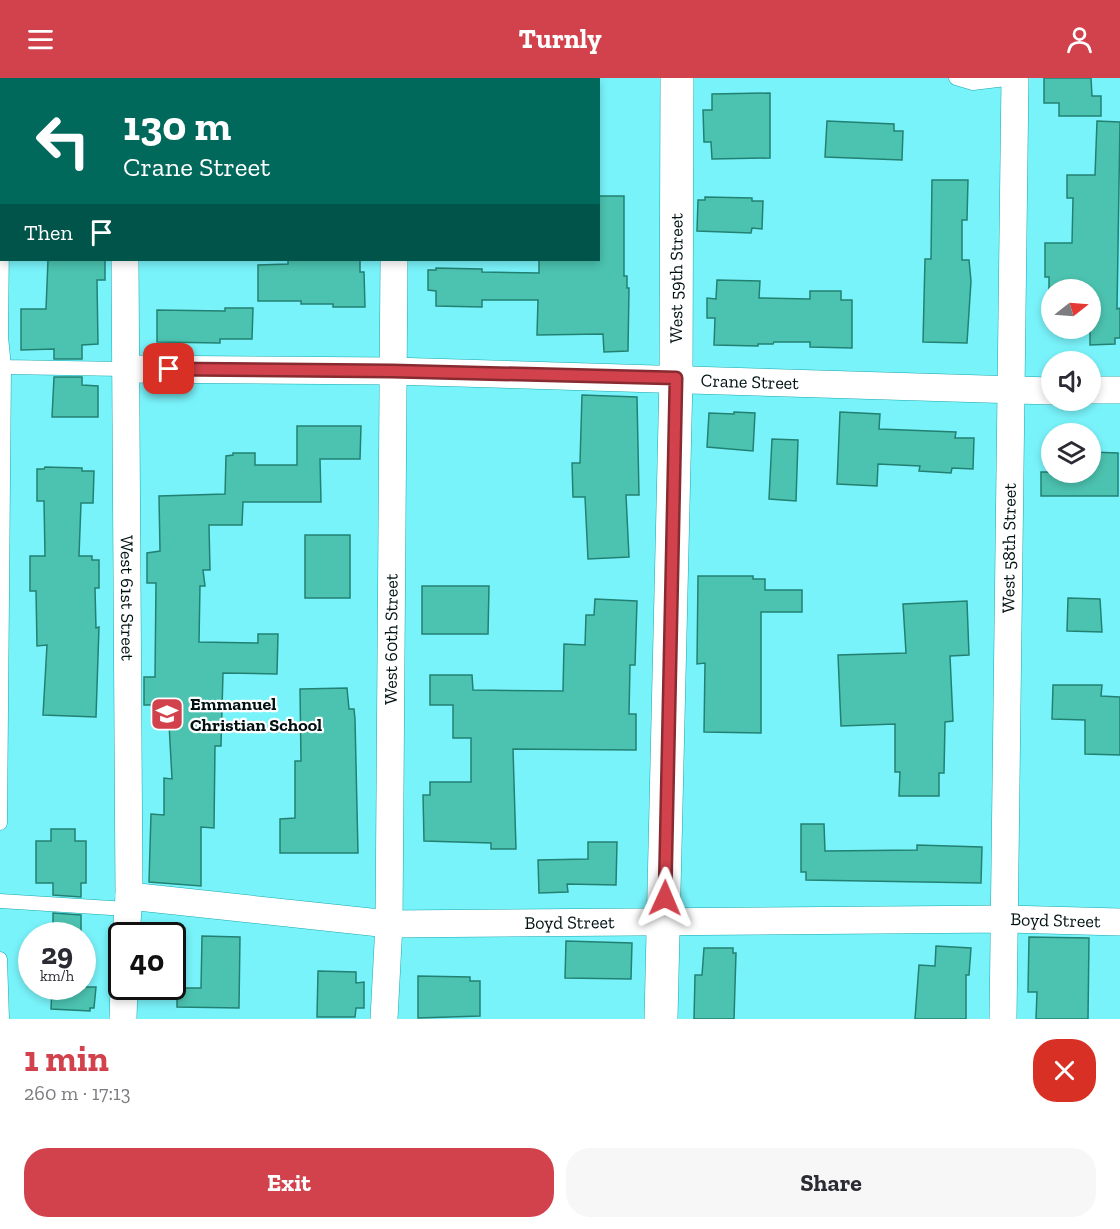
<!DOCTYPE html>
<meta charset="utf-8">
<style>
:root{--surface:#fff;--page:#f7f7f7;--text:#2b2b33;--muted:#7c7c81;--accent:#d2424c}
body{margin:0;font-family:"Zilla Slab",serif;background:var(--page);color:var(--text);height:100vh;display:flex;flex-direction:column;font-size:22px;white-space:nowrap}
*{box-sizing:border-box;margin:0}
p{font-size:20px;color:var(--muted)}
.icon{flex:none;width:33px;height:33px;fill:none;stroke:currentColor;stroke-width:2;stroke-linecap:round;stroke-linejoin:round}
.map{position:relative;height:941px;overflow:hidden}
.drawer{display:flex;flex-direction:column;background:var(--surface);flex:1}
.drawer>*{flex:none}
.top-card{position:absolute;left:0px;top:0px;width:600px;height:183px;box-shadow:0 3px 9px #0003;background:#00695c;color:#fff;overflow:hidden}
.needle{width:39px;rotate:73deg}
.fabs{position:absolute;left:1041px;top:201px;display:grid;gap:12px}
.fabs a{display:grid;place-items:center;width:60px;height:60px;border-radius:50%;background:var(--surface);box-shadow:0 3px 9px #0003;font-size:30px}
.speed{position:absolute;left:18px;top:844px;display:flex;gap:12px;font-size:30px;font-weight:700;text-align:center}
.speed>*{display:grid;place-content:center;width:78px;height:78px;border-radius:50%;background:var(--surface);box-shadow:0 3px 9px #0003;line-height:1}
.speed small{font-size:15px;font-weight:400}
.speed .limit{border:3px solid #111;border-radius:9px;background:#fff;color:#111}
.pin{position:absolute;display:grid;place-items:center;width:51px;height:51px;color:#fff;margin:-26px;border-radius:12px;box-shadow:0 3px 9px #0006}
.me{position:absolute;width:66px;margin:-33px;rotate:1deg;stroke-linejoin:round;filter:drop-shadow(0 0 4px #0008)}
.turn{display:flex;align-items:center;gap:21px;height:126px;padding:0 24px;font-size:27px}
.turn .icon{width:78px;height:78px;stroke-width:2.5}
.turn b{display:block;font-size:42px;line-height:51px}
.then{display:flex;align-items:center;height:57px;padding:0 24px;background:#0003;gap:12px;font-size:22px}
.round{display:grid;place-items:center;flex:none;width:63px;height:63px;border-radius:24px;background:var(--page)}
.summary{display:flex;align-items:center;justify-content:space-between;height:102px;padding:0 24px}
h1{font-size:36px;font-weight:800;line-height:45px;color:var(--accent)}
.cta{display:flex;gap:12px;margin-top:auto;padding:12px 24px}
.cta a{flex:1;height:69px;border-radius:24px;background:var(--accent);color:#fff;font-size:24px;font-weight:800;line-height:69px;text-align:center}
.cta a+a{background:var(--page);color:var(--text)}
header{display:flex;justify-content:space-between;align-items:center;height:78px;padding:0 24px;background:var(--accent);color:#fff;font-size:27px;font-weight:800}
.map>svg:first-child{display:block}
.building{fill:#4cc3b0;stroke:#238173;stroke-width:1.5}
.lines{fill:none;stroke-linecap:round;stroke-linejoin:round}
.lane-casing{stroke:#17a8b0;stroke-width:15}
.street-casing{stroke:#17a8b0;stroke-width:28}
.secondary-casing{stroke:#17a8b0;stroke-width:34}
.lane{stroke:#fff;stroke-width:14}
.street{stroke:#fff;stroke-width:27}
.secondary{stroke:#fff;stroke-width:33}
.route-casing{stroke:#882b31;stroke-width:15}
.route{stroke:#d2424c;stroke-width:10}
.labels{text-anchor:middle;stroke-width:4.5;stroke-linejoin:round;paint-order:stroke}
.street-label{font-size:18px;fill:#001112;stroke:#fefefe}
.poi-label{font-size:18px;font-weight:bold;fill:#001112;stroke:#fefefe;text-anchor:start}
</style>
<header><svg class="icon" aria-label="menu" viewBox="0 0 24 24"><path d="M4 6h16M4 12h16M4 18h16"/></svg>Turnly<svg class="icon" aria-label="person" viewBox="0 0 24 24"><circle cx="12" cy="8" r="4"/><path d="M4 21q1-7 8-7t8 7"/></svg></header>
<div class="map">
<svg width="1120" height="941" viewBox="0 0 1120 941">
<rect width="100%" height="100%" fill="#79f3fa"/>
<g class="building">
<polygon points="1044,0 1091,0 1092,18 1101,18 1101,38 1059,38 1059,25 1044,25"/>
<polygon points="770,15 770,80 712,81 711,64 704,64 703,32 712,32 712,16"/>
<polygon points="827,43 894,46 894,53 903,53 902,82 825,79"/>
<polygon points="1097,43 1120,44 1117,231 1120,230 1120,260 1115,260 1115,266 1090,267 1090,212 1049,212 1049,199 1045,199 1045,165 1072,165 1073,120 1067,120 1067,97 1095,97"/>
<polygon points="932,102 968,102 967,142 962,142 962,182 969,182 971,203 967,265 923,264 925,181 931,181"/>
<polygon points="598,118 624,118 624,198 627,198 627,210 629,210 628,273 604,274 603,256 537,257 538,222 482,222 482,229 436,228 436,213 428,212 428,192 436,192 436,190 482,191 482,194 539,195 539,182 598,182"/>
<polygon points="705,119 752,120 752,123 763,123 762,151 752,150 751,155 697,153 698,122 705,122"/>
<polygon points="48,182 105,182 105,202 97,202 98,266 82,267 82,281 54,281 54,271 21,272 21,231 46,231"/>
<polygon points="288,182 360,182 360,194 364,194 365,229 333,229 333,226 301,226 301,223 258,223 258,187 288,186"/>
<polygon points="717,202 760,203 759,220 810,221 810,213 841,213 841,222 852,222 852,270 810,269 810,264 774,264 773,266 758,266 758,268 714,267 715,240 707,240 707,220 716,221"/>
<polygon points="225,230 253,230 252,261 220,261 220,265 157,264 157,232 225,233"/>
<polygon points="54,299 82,299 82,307 98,308 98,339 52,339"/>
<polygon points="582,317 637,319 639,417 626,417 629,479 588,481 585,419 573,419 572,385 580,385"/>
<polygon points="734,334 755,335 753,373 707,369 709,335 734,336"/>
<polygon points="840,334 880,336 879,351 956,354 955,360 974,360 973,391 952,390 951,395 919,393 920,388 878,386 877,408 837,406"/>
<polygon points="297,348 361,348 360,381 320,381 321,424 243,424 242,447 209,447 210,492 203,492 205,508 200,508 199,564 258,565 258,556 278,556 277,596 223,595 221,668 215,668 214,750 201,749 201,808 149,804 151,736 164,737 164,700 172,701 168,627 144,627 144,599 155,599 156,505 147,505 147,475 160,473 159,418 225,416 226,378 233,377 233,375 255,375 255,387 297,387"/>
<polygon points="772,361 798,362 796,423 769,421"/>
<polygon points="1090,374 1118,375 1118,418 1041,418 1041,394 1090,394"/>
<polygon points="45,389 82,390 82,393 94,393 93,425 81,425 79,478 92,478 92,482 99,482 99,510 95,510 96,550 99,549 96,639 43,637 47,567 37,568 36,513 30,513 30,478 45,478 44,423 37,423 37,391 44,391"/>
<rect x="305" y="457" width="45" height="63"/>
<polygon points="698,498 753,498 753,501 765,501 765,512 802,512 802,534 761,534 761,655 704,654 705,585 697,586"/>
<polygon points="422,508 489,508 488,556 422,556"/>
<polygon points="1068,520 1100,521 1102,554 1067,553"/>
<polygon points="595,521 637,523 635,587 630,587 629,636 636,636 636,672 513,671 516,771 491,771 491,765 424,763 423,717 430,717 430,704 471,704 471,660 453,660 453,627 430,627 430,597 472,597 473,612 563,613 564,566 585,567 586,537 594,537"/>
<polygon points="967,523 969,577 950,578 953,643 945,644 944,695 939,695 939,718 899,718 900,694 895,694 895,646 841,648 838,577 906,575 903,526"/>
<polygon points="1053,607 1102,607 1101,618 1120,619 1120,677 1085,676 1085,642 1052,641"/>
<polygon points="347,610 349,631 354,631 355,641 358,775 280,775 280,741 295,740 295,683 301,683 300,611"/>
<polygon points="801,746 824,746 825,773 917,772 917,767 982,769 981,805 806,802 806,794 801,794"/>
<polygon points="51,751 75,751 75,763 86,763 86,805 81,805 81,819 53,817 53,805 36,805 36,763 51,763"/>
<polygon points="588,764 617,764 616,807 567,806 568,814 539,815 538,782 588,781"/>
<polygon points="53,835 81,837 81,858 53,858"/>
<polygon points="202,858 240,859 239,930 177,929 177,910 201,910"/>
<polygon points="1029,859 1089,860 1088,941 1036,941 1037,914 1028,914"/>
<polygon points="566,863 632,865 631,901 565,900"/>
<polygon points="936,868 971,870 969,897 966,897 966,941 915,941 919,887 935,888"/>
<polygon points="704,870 733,870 733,875 736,875 734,941 694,941 695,897 702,897"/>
<polygon points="318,893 356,894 356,905 364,904 364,930 356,930 355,939 317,939"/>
<polygon points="418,898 470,899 470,903 480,903 480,938 418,940"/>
<polygon points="52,909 96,909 94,930 90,930 90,933 51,931"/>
</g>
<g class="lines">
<defs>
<g id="lane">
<polyline points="956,0 973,5 1014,0"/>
<polyline points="5,2 5,0"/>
<polyline points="2,161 1,259 4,289 124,291"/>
<polyline points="0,745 4,289"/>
<polyline points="0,823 127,831"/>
<polyline points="0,881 2,941"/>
</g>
<g id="street">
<polyline points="126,2 126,0"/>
<polyline points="399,2 399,0"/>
<path id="s1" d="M125 182 129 818 126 858"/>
<path id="s2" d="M124 291 392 293 1052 313"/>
<polyline points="1090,312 1120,312"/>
<path id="s3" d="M129 818 389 846 1005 841 1120 844"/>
<polyline points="123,941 124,909"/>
<path id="s4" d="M384 941 389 846 394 182"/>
<path id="s5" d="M1003 941 1015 0"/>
</g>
<g id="secondary">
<path id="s6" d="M661 941 676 300 677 0"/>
</g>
</defs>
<use href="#lane" class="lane-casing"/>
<use href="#street" class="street-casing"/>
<use href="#secondary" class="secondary-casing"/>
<use href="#lane" class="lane"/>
<use href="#street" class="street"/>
<use href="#secondary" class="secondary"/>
</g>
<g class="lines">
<defs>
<polyline id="route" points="169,291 392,293 676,300 665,820"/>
</defs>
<use href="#route" class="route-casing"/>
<use href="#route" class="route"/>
</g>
<defs>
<symbol id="school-square" viewBox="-11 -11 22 22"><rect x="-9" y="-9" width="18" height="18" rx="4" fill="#d2424c" stroke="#fefefe"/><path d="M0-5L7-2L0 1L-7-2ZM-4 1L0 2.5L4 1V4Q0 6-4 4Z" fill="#fff"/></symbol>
</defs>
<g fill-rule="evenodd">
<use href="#school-square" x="148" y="617" width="38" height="38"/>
</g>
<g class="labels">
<g class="street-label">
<text dy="6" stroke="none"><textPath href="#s6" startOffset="741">West 59th Street</textPath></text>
<text dy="6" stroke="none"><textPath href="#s2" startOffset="626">Crane Street</textPath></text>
<text dy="6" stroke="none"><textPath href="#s5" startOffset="471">West 58th Street</textPath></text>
<text dy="6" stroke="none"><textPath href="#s1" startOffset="338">West 61st Street</textPath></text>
<text dy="6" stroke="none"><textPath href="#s4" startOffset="380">West 60th Street</textPath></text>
<text dy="6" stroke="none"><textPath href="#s3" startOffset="928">Boyd Street</textPath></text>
<text dy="6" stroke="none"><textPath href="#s3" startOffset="442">Boyd Street</textPath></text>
</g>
<g class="poi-label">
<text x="190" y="632">Emmanuel<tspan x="190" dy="21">Christian School</tspan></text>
</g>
</g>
</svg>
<div class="fabs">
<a><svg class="needle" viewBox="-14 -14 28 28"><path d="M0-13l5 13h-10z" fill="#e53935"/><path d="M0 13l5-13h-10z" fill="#7c7c81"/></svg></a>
<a><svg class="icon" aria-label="sound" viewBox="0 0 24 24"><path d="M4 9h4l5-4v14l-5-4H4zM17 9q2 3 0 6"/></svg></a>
<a><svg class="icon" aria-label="layers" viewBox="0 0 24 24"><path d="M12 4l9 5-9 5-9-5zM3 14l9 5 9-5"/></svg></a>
</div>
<div class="speed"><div>29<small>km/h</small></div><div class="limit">40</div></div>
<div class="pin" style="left:169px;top:291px;background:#d93025"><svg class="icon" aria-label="arrive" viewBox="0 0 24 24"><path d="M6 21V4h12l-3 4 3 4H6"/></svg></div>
<svg class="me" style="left:665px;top:820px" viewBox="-20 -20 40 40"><path d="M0-17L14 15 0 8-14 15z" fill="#d2424c" stroke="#fff" stroke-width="4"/></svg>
<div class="top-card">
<div class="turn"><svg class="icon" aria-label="left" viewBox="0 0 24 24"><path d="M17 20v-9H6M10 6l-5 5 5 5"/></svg><div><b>130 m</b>Crane Street</div></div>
<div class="then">Then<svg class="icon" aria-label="arrive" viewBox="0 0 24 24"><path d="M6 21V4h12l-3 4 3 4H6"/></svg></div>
</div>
</div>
<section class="drawer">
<div class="summary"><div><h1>1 min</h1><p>260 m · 17:13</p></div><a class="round" style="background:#d93025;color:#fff"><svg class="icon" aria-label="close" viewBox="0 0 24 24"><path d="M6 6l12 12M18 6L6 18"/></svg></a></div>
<div class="cta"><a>Exit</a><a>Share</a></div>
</section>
